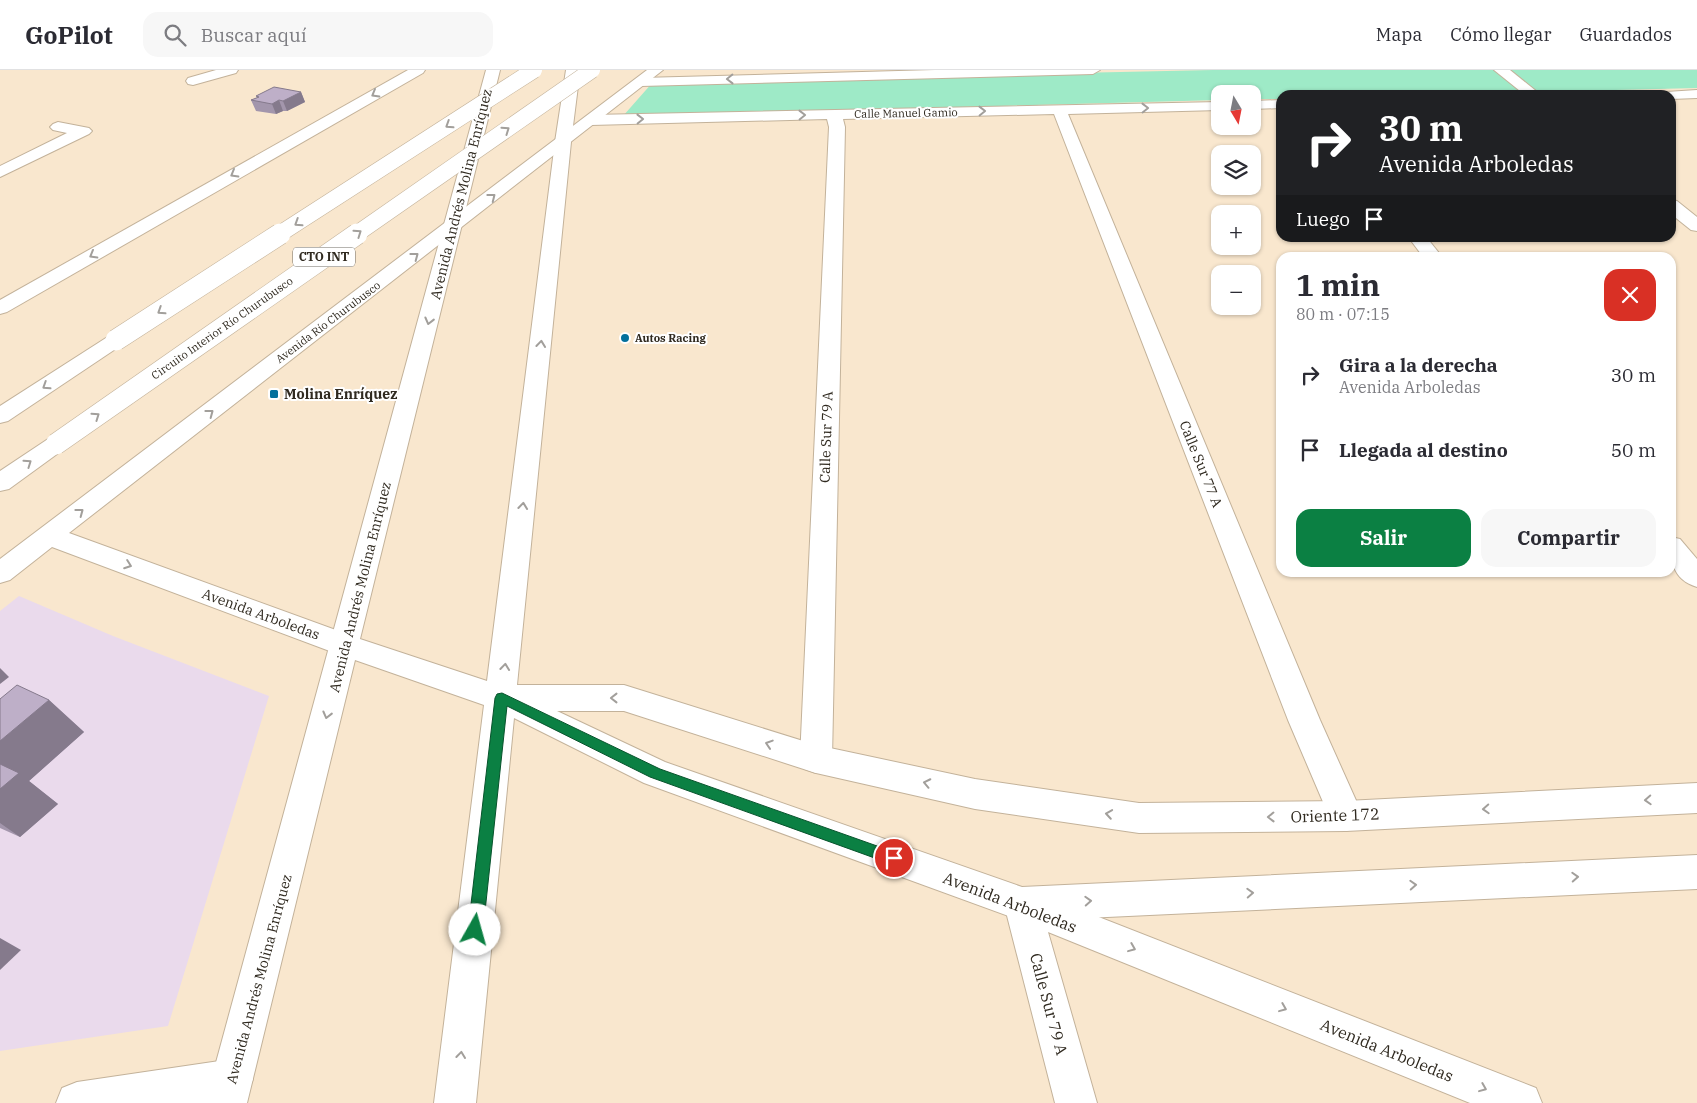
<!DOCTYPE html>
<html lang="es">
<meta charset="utf-8">
<style>
:root{--surface:#fff;--page:#f7f7f7;--text:#2b2b33;--muted:#7c7c81;--line:#e1e1e2;--accent:#0b8043}
body{margin:0;font-family:"IBM Plex Serif",serif;background:var(--page);color:var(--text);height:100vh;display:flex;flex-direction:column;font-size:19px;white-space:nowrap}
*{box-sizing:border-box;margin:0}
p{font-size:16px;color:var(--muted)}
.icon{flex:none;width:28px;height:28px;fill:none;stroke:currentColor;stroke-width:2;stroke-linecap:round;stroke-linejoin:round}
.map{position:relative;flex:1;overflow:hidden}
.sheet{position:absolute;left:1276px;top:182px;width:400px;height:325px;display:flex;flex-direction:column;background:var(--surface);border-radius:15px;box-shadow:0 1px 4px #0004}
.sheet>*{flex:none}
.top-card{position:absolute;left:1276px;top:20px;width:400px;height:152px;border-radius:15px;box-shadow:0 1px 4px #0004;background:#202124;color:#fff;overflow:hidden}
.needle{width:32px;rotate:170deg}
.controls{position:absolute;left:1211px;top:15px;display:grid;gap:10px}
.controls a{display:grid;place-items:center;width:50px;height:50px;border-radius:10px;background:var(--surface);box-shadow:0 1px 4px #0004;font-size:25px}
.pin{position:absolute;display:grid;place-items:center;width:42px;height:42px;color:#fff;margin:-21px;border:2px solid #fff;border-radius:50%;box-shadow:0 1px 5px #0007}
.me{position:absolute;width:55px;margin:-28px;rotate:7deg;stroke-linejoin:round;filter:drop-shadow(0 0 4px #0008)}
.turn{display:flex;align-items:center;gap:18px;height:105px;padding:0 20px;font-size:22px}
.turn .icon{width:65px;height:65px;stroke-width:2.5}
.turn b{display:block;font-size:35px;line-height:42px}
.then{display:flex;align-items:center;height:48px;padding:0 20px;background:#0003;gap:10px;font-size:19px}
.round{display:grid;place-items:center;flex:none;width:52px;height:52px;border-radius:15px;background:var(--page)}
.headline{display:flex;align-items:center;justify-content:space-between;height:85px;padding:0 20px}
h1{font-size:30px;font-weight:700;line-height:38px}
.action{display:flex;gap:10px;margin-top:auto;padding:10px 20px}
.action a{flex:1;height:58px;border-radius:15px;background:var(--accent);color:#fff;font-size:20px;font-weight:700;line-height:58px;text-align:center}
.action a+a{background:var(--page);color:var(--text)}
ul{padding:0;list-style:none}
li{display:flex;align-items:center;gap:15px;height:75px;padding:0 20px}
li div{flex:1}
li b{display:block;font-size:19px}
li em{font-style:normal}
header{display:flex;align-items:center;gap:30px;box-sizing:border-box;height:70px;padding:0 25px;background:var(--surface);border-bottom:1px solid var(--line)}
header strong{font-size:24px}
nav{display:flex;gap:28px;margin-inline-start:auto;font-size:18px}
.search{width:350px;height:45px;background:var(--page);display:flex;align-items:center;gap:12px;box-sizing:border-box;padding:0 18px;border-radius:15px;color:var(--muted);font-size:19px}
.map>svg:first-child{display:block}
.education{fill:#eadaec}
.green{fill:#9eeac7}
.lines{fill:none;stroke-linecap:round;stroke-linejoin:round}
.street-casing{stroke:#c3b29a;stroke-width:2}
.secondary-casing{stroke:#c3b29a;stroke-width:2}
.primary-casing{stroke:#c3b29a;stroke-width:2}
.highway-casing{stroke:#c3b29a;stroke-width:2}
.street{fill:#fff;fill-rule:evenodd}
.secondary{fill:#fff;fill-rule:evenodd}
.primary{fill:#fff;fill-rule:evenodd}
.highway{fill:#fff;fill-rule:evenodd}
.highway-bridge-far1-casing{stroke:#c3b29a;stroke-width:17;stroke-linecap:butt}
.highway-bridge-casing{stroke:#c3b29a;stroke-width:22;stroke-linecap:butt}
.highway-bridge-far1{stroke:#fff;stroke-width:16}
.highway-bridge{stroke:#fff;stroke-width:21}
.wall{fill:#a396ac}
.shaded-wall{fill:#857a8c}
.building{fill:#beafc8;stroke:#857a8c}
.oneway{stroke:#a29f9b}
.route{fill:#0b8043;stroke:#07532c}
.poi-dot{fill:#03709c;stroke:#fff;stroke-width:2}
.labels{text-anchor:middle;stroke-width:4;stroke-linejoin:round;paint-order:stroke}
.far-street-label{font-size:11px;fill:#302a20;stroke:#fff}
.far-poi-label{font-size:11px;font-weight:bold;fill:#302a20;stroke:#fff;text-anchor:start}
.shield{fill:#fff;stroke:#6e6a63;stroke-width:1}
.shield-label{font-size:12px;font-weight:bold;fill:#302a20}
.street-label{font-size:14px;fill:#302a20;stroke:#fff}
.poi-label{font-size:14px;font-weight:bold;fill:#302a20;stroke:#fff;text-anchor:start}
.near-street-label{font-size:16px;fill:#302a20;stroke:#fff}
</style>
<header>
<strong>GoPilot</strong>
<div class="search"><svg class="icon" aria-label="search" viewBox="0 0 24 24"><circle cx="10" cy="10" r="6"/><path d="M15 15l6 6"/></svg>Buscar aquí</div>
<nav><a>Mapa</a><a>Cómo llegar</a><a>Guardados</a></nav>
</header>
<div class="map">
<svg width="1697" height="1033" viewBox="0 0 1697 1033">
<rect width="100%" height="100%" fill="#f9e7ce"/>
<polygon class="education" points="19,526 113,566 269,626 168,956 0,981 0,541"/>
<polygon class="green" points="1213,0 1697,0 1697,18 1418,25 1281,25 1281,29 1253,29 1252,24 1220,24 1220,30 623,46 653,12"/>
<g class="lines">
<defs>
<g id="street">
<polygon points="216,0 238,0 236,3 193,15 188,14 186,11 188,8"/>
<polygon points="935,0 1100,0 1093,4 641,16 636,15 634,12 636,9 641,8"/>
<polygon points="1494,0 1510,0 1541,25 1525,25"/>
<polygon points="1697,20 1697,28 1671,29 1671,25 1664,25 1666,22"/>
<polygon points="1281,30 1281,38 1252,39 1252,31"/>
<polygon points="1220,32 1220,40 1068,44 1320,650 1363,746 1358,757 1346,761 1334,757 1329,746 1288,650 1054,44 843,49 845,57 832,689 827,699 816,703 805,699 800,689 829,57 827,49 591,55 586,53 583,50 586,47 591,45"/>
<polygon points="58,52 89,58 92,61 89,64 0,107 0,96 67,63 53,60 50,57 53,54"/>
<polygon points="1671,130 1677,131 1697,147 1697,161 1691,160 1671,144"/>
<polygon points="1409,168 1427,168 1443,188 1424,188"/>
<path d="M1671 467 1680 469 1697 489V517C1671 509 1671 490 1671 467Z"/>
<polygon points="1022,817 1536,1018 1542,1033 1470,1033 1048,862 1097,1033 1055,1033 1004,834 1009,822"/>
<polygon points="233,989 247,995 253,1009 247,1023 233,1029 209,1033 56,1033 62,1018 77,1012"/>
</g>
<g id="secondary">
<polygon points="408,0 425,0 423,3 7,242 0,244 0,230"/>
<polygon points="647,0 663,0 69,463 355,567 360,575 355,583 345,586 335,583 52,477 10,510 0,513 0,489"/>
</g>
<polygon id="primary" points="486,0 500,0 360,569 487,611 555,72 566,0 580,0 571,72 517,615 624,615 816,675 975,709 1139,733 1346,731 1697,713 1697,743 1346,761 1139,763 975,739 816,703 624,641 557,641 665,692 1022,817 1697,785 1697,819 1022,851 644,713 514,648 476,1033 434,1033 484,635 355,590 247,1033 205,1033"/>
<g id="highway">
<polygon points="116,264 123,266 127,270 123,274 8,351 0,353 0,336 109,266"/>
<polygon points="56,366 64,369 68,374 64,379 9,419 0,421 0,401 48,369"/>
</g>
</defs>
<use href="#street" class="street-casing"/>
<use href="#secondary" class="secondary-casing"/>
<use href="#primary" class="primary-casing"/>
<use href="#highway" class="highway-casing"/>
<use href="#street" class="street"/>
<use href="#secondary" class="secondary"/>
<use href="#primary" class="primary"/>
<use href="#highway" class="highway"/>
<defs>
<g id="highway-bridge-far1">
<polyline points="278,165 534,0"/>
<polyline points="355,165 592,0"/>
</g>
<g id="highway-bridge">
<polyline points="116,270 280,164"/>
<polyline points="56,374 357,164"/>
</g>
</defs>
<use href="#highway-bridge-far1" class="highway-bridge-far1-casing"/>
<use href="#highway-bridge" class="highway-bridge-casing"/>
<use href="#highway-bridge-far1" class="highway-bridge-far1"/>
<use href="#highway-bridge" class="highway-bridge"/>
</g>
<g class="wall">
<polygon points="301,22 305,32 287,41 283,41 276,44 256,41 251,30 257,28 256,26"/>
<polygon points="0,629 49,630 84,662 29,711 58,734 20,767 0,758"/>
</g>
<g class="shaded-wall">
<polygon points="301,22 305,32 287,41 283,31"/>
<polygon points="279,30 283,41 276,44 272,34"/>
<polygon points="0,598 9,607 0,614"/>
<polygon points="49,630 84,662 29,711 58,734 20,767 0,753 0,671"/>
<polygon points="0,868 21,880 0,900"/>
</g>
<g class="building">
<polygon points="274,17 301,22 283,31 279,30 272,34 251,30 259,27 256,26"/>
<polygon points="17,615 49,630 0,671 0,629"/>
<polygon points="0,694 19,703 0,719"/>
</g>
<defs><path id="oneway-chevron" d="M-2-3.5L2.5 0L-2 3.5" fill="none" stroke-width="1.6" stroke-linecap="round" stroke-linejoin="round" transform="scale(1.25)"/></defs>
<g class="oneway">
<use href="#oneway-chevron" transform="translate(730 9) rotate(179)"/>
<use href="#oneway-chevron" transform="translate(375 24) rotate(150)"/>
<use href="#oneway-chevron" transform="translate(1145 38) rotate(-1)"/>
<use href="#oneway-chevron" transform="translate(982 41) rotate(-1)"/>
<use href="#oneway-chevron" transform="translate(802 45) rotate(-1)"/>
<use href="#oneway-chevron" transform="translate(640 49) rotate(-1)"/>
<use href="#oneway-chevron" transform="translate(449 55) rotate(147)"/>
<use href="#oneway-chevron" transform="translate(506 60) rotate(-35)"/>
<use href="#oneway-chevron" transform="translate(234 104) rotate(150)"/>
<use href="#oneway-chevron" transform="translate(492 127) rotate(-38)"/>
<use href="#oneway-chevron" transform="translate(298 153) rotate(147)"/>
<use href="#oneway-chevron" transform="translate(358 163) rotate(-35)"/>
<use href="#oneway-chevron" transform="translate(93 185) rotate(150)"/>
<use href="#oneway-chevron" transform="translate(415 186) rotate(-37)"/>
<use href="#oneway-chevron" transform="translate(161 241) rotate(147)"/>
<use href="#oneway-chevron" transform="translate(429 251) rotate(104)"/>
<use href="#oneway-chevron" transform="translate(541 274) rotate(-84)"/>
<use href="#oneway-chevron" transform="translate(46 316) rotate(147)"/>
<use href="#oneway-chevron" transform="translate(210 343) rotate(-37)"/>
<use href="#oneway-chevron" transform="translate(96 346) rotate(-35)"/>
<use href="#oneway-chevron" transform="translate(28 393) rotate(-35)"/>
<use href="#oneway-chevron" transform="translate(523 436) rotate(-84)"/>
<use href="#oneway-chevron" transform="translate(80 442) rotate(-37)"/>
<use href="#oneway-chevron" transform="translate(128 495) rotate(20)"/>
<use href="#oneway-chevron" transform="translate(505 597) rotate(-84)"/>
<use href="#oneway-chevron" transform="translate(614 628) rotate(180)"/>
<use href="#oneway-chevron" transform="translate(327 645) rotate(104)"/>
<use href="#oneway-chevron" transform="translate(769 674) rotate(-162)"/>
<use href="#oneway-chevron" transform="translate(927 713) rotate(-168)"/>
<use href="#oneway-chevron" transform="translate(1648 730) rotate(177)"/>
<use href="#oneway-chevron" transform="translate(1486 739) rotate(177)"/>
<use href="#oneway-chevron" transform="translate(1109 744) rotate(-171)"/>
<use href="#oneway-chevron" transform="translate(1271 747) rotate(179)"/>
<use href="#oneway-chevron" transform="translate(1575 807) rotate(-3)"/>
<use href="#oneway-chevron" transform="translate(1413 815) rotate(-3)"/>
<use href="#oneway-chevron" transform="translate(1250 823) rotate(-3)"/>
<use href="#oneway-chevron" transform="translate(1088 831) rotate(-3)"/>
<use href="#oneway-chevron" transform="translate(1132 878) rotate(22)"/>
<use href="#oneway-chevron" transform="translate(1283 938) rotate(22)"/>
<use href="#oneway-chevron" transform="translate(461 985) rotate(-83)"/>
<use href="#oneway-chevron" transform="translate(1483 1018) rotate(22)"/>
</g>
<polygon class="route" points="502,623 660,699 894,782 899,784 901,788 899,793 894,795 650,707 507,636 483,860 481,865 475,867 470,865 468,860 495,628 497,624"/>
<g class="poi-dot">
<circle cx="625" cy="268" r="5"/>
<rect x="269" y="319" width="10" height="10" rx="2.5"/>
</g>
<g class="labels">
<g class="far-street-label">
<text transform="translate(906 43) rotate(-1)" y="4">Calle Manuel Gamio</text>
<text transform="translate(328 252) rotate(-37)" y="4">Avenida Río Churubusco</text>
<text transform="translate(222 258) rotate(-35)" y="4">Circuito Interior Río Churubusco</text>
</g>
<g class="far-poi-label">
<text x="635" y="272">Autos Racing</text>
</g>
<rect class="shield" x="293" y="177.5" width="62" height="19" rx="4"/>
<g class="shield-label">
<text x="324" y="191">CTO INT</text>
</g>
<g class="street-label">
<text transform="translate(461 124) rotate(-76)" y="5">Avenida Andrés Molina Enríquez</text>
<text transform="translate(826 367) rotate(-88)" y="5">Calle Sur 79 A</text>
<text transform="translate(1201 394) rotate(68)" y="5">Calle Sur 77 A</text>
<text transform="translate(360 517) rotate(-76)" y="5">Avenida Andrés Molina Enríquez</text>
<text transform="translate(261 544) rotate(20)" y="5">Avenida Arboledas</text>
<text transform="translate(259 909) rotate(-75)" y="5">Avenida Andrés Molina Enríquez</text>
</g>
<g class="poi-label">
<text x="284" y="329">Molina Enríquez</text>
</g>
<g class="near-street-label">
<text transform="translate(1335 745) rotate(-2)" y="6">Oriente 172</text>
<text transform="translate(1010 832) rotate(21)" y="6">Avenida Arboledas</text>
<text transform="translate(1049 934) rotate(75)" y="6">Calle Sur 79 A</text>
<text transform="translate(1387 980) rotate(22)" y="6">Avenida Arboledas</text>
</g>
</g>
</svg>
<div class="controls">
<a><svg class="needle" viewBox="-14 -14 28 28"><path d="M0-13l5 13h-10z" fill="#e53935"/><path d="M0 13l5-13h-10z" fill="#7c7c81"/></svg></a>
<a><svg class="icon" aria-label="layers" viewBox="0 0 24 24"><path d="M12 4l9 5-9 5-9-5zM3 14l9 5 9-5"/></svg></a>
<a>+</a>
<a>−</a>
</div>
<div class="pin" style="left:894px;top:788px;background:#d93025"><svg class="icon" aria-label="arrive" viewBox="0 0 24 24"><path d="M6 21V4h12l-3 4 3 4H6"/></svg></div>
<svg class="me" style="left:475px;top:860px" viewBox="-20 -20 40 40"><circle r="19" fill="#fff"/><path d="M0-13L10 11 0 6-10 11z" fill="#0b8043"/></svg>
<div class="top-card">
<div class="turn"><svg class="icon" aria-label="right" viewBox="0 0 24 24"><path d="M7 20v-9h11M14 6l5 5-5 5"/></svg><div><b>30 m</b>Avenida Arboledas</div></div>
<div class="then">Luego<svg class="icon" aria-label="arrive" viewBox="0 0 24 24"><path d="M6 21V4h12l-3 4 3 4H6"/></svg></div>
</div>
<section class="sheet">
<div class="headline"><div><h1>1 min</h1><p>80 m · 07:15</p></div><a class="round" style="background:#d93025;color:#fff"><svg class="icon" aria-label="close" viewBox="0 0 24 24"><path d="M6 6l12 12M18 6L6 18"/></svg></a></div>
<ul>
<li><svg class="icon" aria-label="right" viewBox="0 0 24 24"><path d="M7 20v-9h11M14 6l5 5-5 5"/></svg><div><b>Gira a la derecha</b><p>Avenida Arboledas</p></div><em>30 m</em></li>
<li><svg class="icon" aria-label="arrive" viewBox="0 0 24 24"><path d="M6 21V4h12l-3 4 3 4H6"/></svg><div><b>Llegada al destino</b></div><em>50 m</em></li>
</ul>
<div class="action"><a>Salir</a><a>Compartir</a></div>
</section>
</div>
